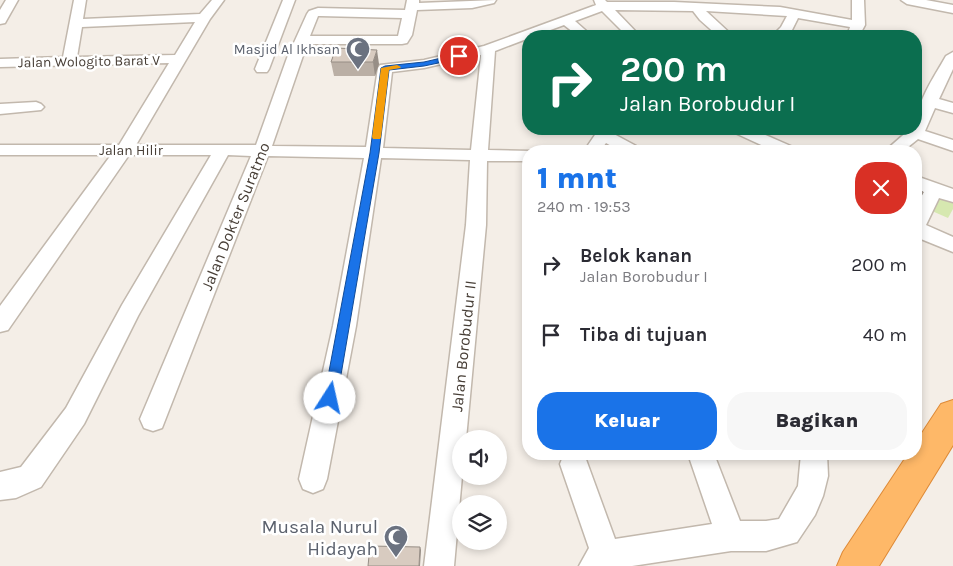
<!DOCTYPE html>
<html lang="id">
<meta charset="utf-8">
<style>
:root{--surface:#fff;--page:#f7f7f7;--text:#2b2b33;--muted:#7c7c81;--accent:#1a73e8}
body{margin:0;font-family:Karla,sans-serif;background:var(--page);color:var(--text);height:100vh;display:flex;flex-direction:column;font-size:19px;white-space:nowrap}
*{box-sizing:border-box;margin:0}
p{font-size:16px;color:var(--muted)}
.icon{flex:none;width:28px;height:28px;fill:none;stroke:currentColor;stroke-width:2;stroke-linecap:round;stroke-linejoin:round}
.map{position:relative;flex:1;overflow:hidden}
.side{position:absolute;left:522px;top:145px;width:400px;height:315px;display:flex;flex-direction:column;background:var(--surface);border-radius:20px;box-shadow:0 2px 8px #0003}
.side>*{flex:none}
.banner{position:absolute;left:522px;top:30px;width:400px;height:105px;border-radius:20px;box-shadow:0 2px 8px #0003;background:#0b6e4f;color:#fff;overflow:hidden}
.fabs{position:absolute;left:452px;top:430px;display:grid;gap:10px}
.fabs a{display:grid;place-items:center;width:55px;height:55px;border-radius:50%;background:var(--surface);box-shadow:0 2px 8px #0003;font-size:25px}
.pin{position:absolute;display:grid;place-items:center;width:42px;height:42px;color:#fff;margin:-21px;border:2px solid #fff;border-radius:50%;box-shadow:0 1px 5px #0007}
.me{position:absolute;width:55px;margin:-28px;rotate:10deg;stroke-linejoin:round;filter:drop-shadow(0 0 4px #0008)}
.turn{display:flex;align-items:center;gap:18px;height:105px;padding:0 15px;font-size:22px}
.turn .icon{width:65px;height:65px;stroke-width:2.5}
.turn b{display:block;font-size:35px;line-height:42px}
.round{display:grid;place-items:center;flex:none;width:52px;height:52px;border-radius:20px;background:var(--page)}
.summary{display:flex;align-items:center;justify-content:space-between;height:85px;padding:0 15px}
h1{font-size:30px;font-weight:800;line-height:38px;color:var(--accent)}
.action{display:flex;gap:10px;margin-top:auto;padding:10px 15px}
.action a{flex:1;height:58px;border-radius:20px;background:var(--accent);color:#fff;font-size:20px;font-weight:800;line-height:58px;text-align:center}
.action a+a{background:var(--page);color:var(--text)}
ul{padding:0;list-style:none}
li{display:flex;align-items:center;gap:15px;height:70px;padding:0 15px}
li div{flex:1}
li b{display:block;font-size:19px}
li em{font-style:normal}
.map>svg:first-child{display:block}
.green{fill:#d6e8b0}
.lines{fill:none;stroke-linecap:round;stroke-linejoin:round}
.minor-casing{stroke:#c2b8ad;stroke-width:3}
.motorway-casing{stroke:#de8a37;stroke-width:2}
.minor{fill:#fff;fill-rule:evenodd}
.motorway{fill:#feb868;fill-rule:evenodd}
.wall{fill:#baafa5}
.shaded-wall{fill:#978e86}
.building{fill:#d8cbc0;stroke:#978e86}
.route{fill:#1a73e8;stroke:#114b97}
.slow{fill:#f59e0b}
.labels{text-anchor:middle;stroke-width:5;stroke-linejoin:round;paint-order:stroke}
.far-worship-label{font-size:14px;fill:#5b616d;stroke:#fff;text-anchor:end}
.far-street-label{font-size:14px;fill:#473e36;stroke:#fff}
.street-label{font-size:16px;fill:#473e36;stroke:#fff}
.near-worship-label{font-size:19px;fill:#5b616d;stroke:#fff;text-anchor:end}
</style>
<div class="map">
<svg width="953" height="566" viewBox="0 0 953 566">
<rect width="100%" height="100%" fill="#f4eee7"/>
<polygon class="green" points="940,196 953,201 953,209 948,218 932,211"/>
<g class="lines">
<defs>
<g id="minor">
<polygon points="6,0 18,0 5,23 0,24 0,10"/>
<path d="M74 0H86L83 19 200 14 212 0H224L210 19 136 145H256L287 58 307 14 309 11 318 8 405 10 407 0H419V3L496 0 494 3 472 8 417 10 412 35 407 43 402 44H307L272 146 366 147 378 68 380 65 424 60 484 46 596 5 594 0H605L607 2H674L780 7 852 20V0H864L865 25 859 36H847L850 27 798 18 791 32 786 36H772L781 27 787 16 706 11 733 36H718L700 20 693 11 615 10 640 36H627L602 11 575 21 592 36H578L564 25 534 36H529V38L495 51 488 150 531 151H529V161H487L486 225 466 439H461L462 476 454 566H424L466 225 470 160 381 158 356 326 327 479 323 489 313 493 303 489 299 479 333 326 364 158 268 156 162 428 153 431 144 428 140 419 251 156 228 155 138 316 84 424 41 487 16 498 0 500V472L21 467 66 408 122 305 211 155H129L8 330 0 332V306L111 155H0V145H119L169 63 0 67V59L63 57ZM318 16H320L402 18 398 36H310ZM195 22 175 55 77 57 82 27ZM481 55 471 150 383 148 392 72 424 68Z"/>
<polygon points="283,0 295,0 269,69 267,72 257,72 255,69"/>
<polygon points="901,0 926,0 953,5 953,13 907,4"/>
<path d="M953 52V69L939 99 953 103V113L935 108 925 131 953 140V151L918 139 903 151H885L910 129H916C916 102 933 79 946 56Z"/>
<polygon points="36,102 41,104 44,107 41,110 0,114 0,104"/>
<polygon points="599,129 615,129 612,133 638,147 640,151 620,151 606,143 600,151 584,151"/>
<polygon points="731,129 752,129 793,147 795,151 774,151 733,132"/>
<polygon points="916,176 953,189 953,202 939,198 926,225 953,237 953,252 916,237 916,206 924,192 916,189"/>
<polygon points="564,454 584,454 615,539 712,524 688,454 714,454 740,521 766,521 779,519 798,486 801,454 827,454 828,476 823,496 815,515 797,542 766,551 731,551 632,566 579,566 589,548 560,464"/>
</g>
<polygon id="motorway" points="953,400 953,445 879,566 837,566 843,552 908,454 916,454 916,442 941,404"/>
</defs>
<use href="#minor" class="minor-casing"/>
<use href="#motorway" class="motorway-casing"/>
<use href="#minor" class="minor"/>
<use href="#motorway" class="motorway"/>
</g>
<polygon class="wall" points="336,48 379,64 375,76 334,76 331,62"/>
<g class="shaded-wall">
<polygon points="377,50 379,64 375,76 373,62"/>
<polygon points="420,547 421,550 420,566 419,566"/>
</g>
<g class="building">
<polygon points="336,48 377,50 373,62 331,62"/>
<polygon points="916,189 923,192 919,200 918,205 916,205"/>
<polygon points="370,546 420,547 419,566 368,566"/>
</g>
<polygon class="route" points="459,54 462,55 462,58 424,66 389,70 379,153 337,398 335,403 330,404 326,403 324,398 370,153 381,68 385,66 424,62"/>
<polygon class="slow" points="397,65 401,67 400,68 389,70 381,137 380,139 373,139 372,137 381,68"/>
<defs>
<symbol id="mosque-pin" viewBox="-11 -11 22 30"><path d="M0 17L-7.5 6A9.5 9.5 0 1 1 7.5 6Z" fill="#6b7280" stroke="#fff"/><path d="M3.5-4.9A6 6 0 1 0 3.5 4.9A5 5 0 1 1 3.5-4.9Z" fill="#fff"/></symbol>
</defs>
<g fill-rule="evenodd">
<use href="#mosque-pin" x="344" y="35" width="28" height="38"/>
<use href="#mosque-pin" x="382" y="523" width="28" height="38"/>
</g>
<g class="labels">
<g class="far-worship-label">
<text x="340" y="54">Masjid Al Ikhsan</text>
</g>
<g class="far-street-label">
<text transform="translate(89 61) rotate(-1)" y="5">Jalan Wologito Barat V</text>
<text x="131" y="155">Jalan Hilir</text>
</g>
<g class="street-label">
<text transform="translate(235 216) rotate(-68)" y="6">Jalan Dokter Suratmo</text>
<text transform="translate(463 346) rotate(-84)" y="6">Jalan Borobudur II</text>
</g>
<g class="near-worship-label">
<text x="378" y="533">Musala Nurul<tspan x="378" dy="22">Hidayah</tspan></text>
</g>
</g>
</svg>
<div class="fabs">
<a><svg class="icon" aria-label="sound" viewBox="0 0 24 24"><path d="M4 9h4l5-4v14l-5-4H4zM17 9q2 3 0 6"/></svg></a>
<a><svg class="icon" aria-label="layers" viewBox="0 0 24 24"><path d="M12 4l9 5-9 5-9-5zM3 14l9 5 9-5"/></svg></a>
</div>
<div class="pin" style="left:459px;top:56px;background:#d93025"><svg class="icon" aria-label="arrive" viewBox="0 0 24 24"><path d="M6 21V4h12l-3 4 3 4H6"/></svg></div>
<svg class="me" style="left:330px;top:398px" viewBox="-20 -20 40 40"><circle r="19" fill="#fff"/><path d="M0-13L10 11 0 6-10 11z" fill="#1a73e8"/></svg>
<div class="banner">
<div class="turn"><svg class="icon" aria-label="right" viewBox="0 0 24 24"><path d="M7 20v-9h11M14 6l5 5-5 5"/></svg><div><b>200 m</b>Jalan Borobudur I</div></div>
</div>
<section class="side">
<div class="summary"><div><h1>1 mnt</h1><p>240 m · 19:53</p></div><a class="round" style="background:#d93025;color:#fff"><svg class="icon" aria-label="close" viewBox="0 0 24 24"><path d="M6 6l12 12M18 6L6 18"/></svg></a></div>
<ul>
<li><svg class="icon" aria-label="right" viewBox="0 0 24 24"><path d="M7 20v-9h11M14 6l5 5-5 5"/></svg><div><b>Belok kanan</b><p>Jalan Borobudur I</p></div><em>200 m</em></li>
<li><svg class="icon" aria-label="arrive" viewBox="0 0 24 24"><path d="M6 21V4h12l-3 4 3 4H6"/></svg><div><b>Tiba di tujuan</b></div><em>40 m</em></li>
</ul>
<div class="action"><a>Keluar</a><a>Bagikan</a></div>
</section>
</div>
